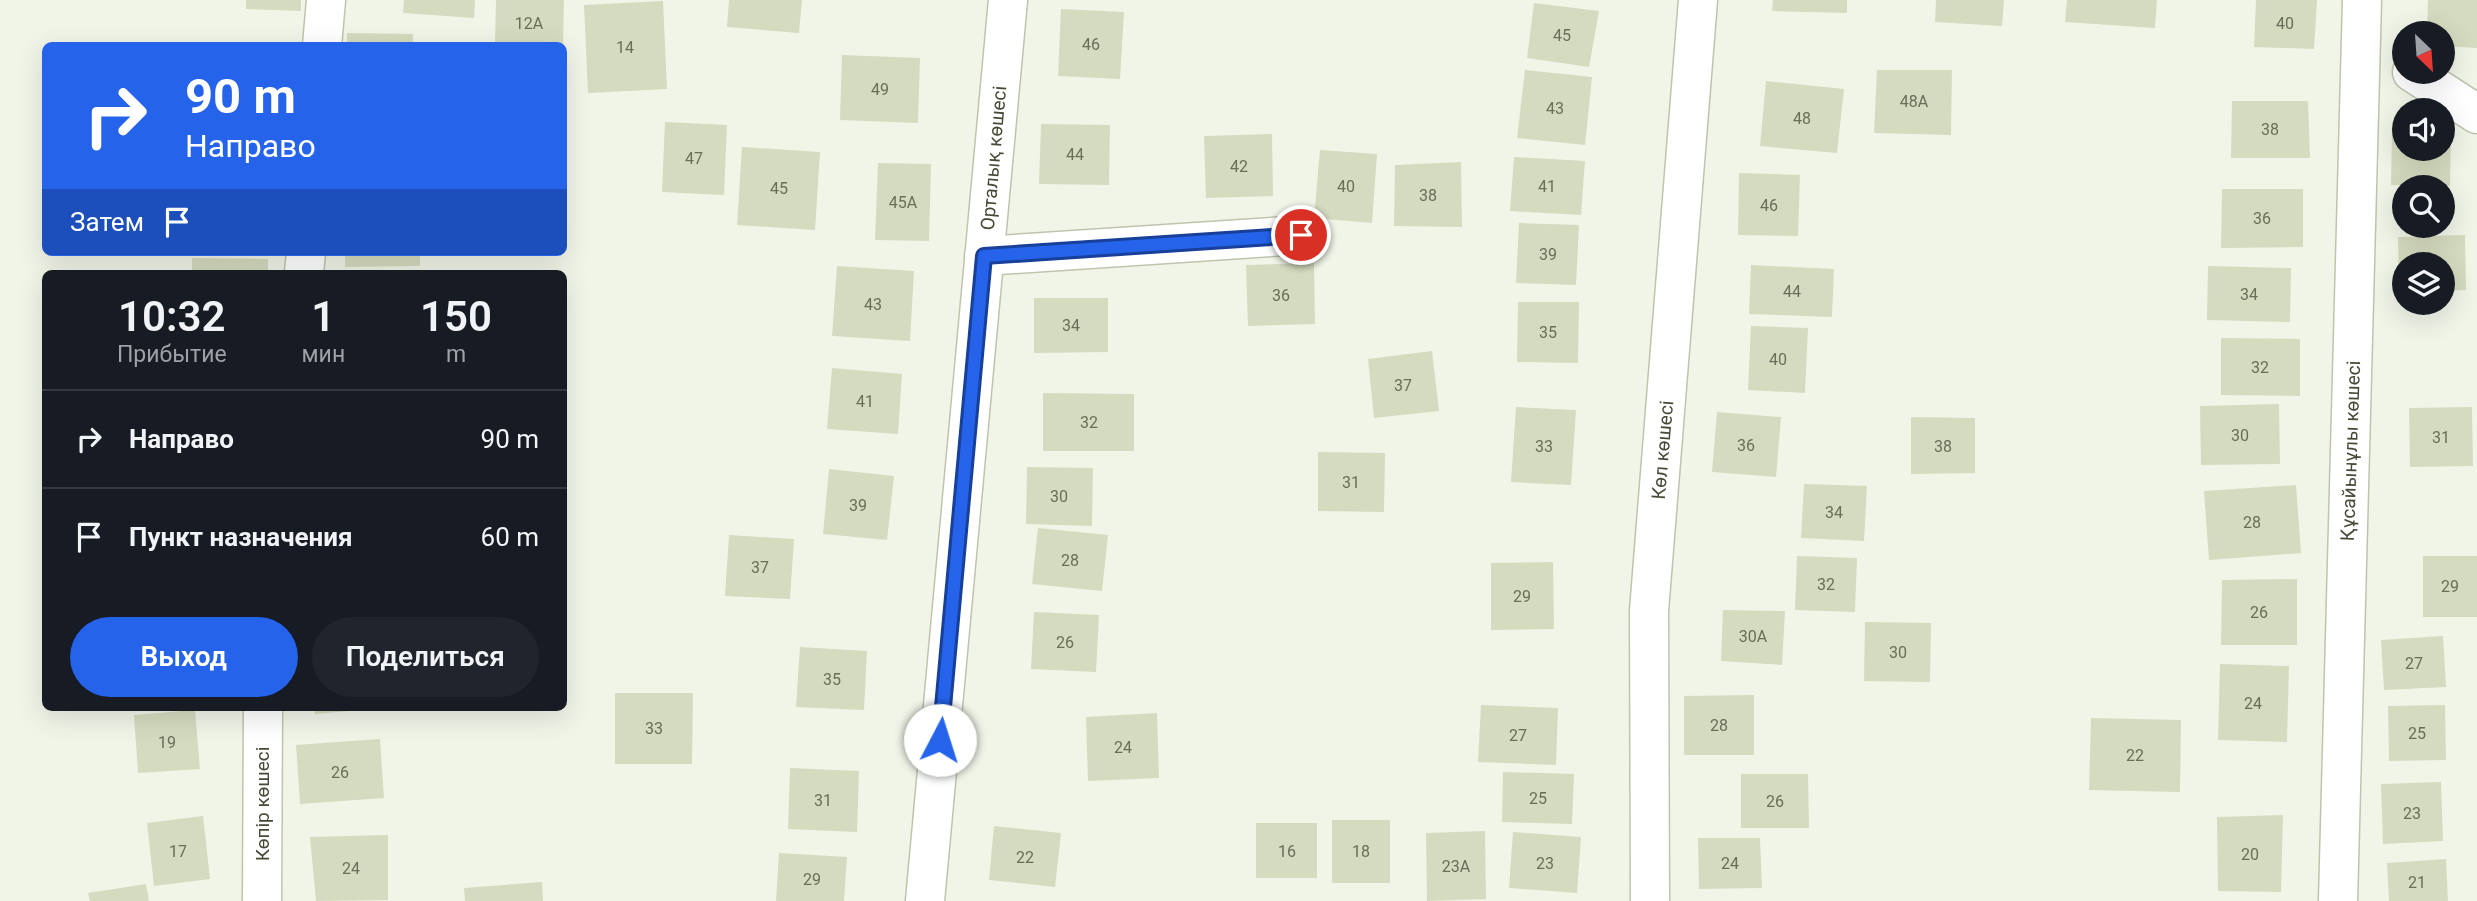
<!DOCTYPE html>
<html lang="ru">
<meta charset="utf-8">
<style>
:root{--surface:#171b24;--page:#20242c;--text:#f1f3f6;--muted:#9ea1a6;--line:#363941;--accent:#2563eb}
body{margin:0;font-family:Roboto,sans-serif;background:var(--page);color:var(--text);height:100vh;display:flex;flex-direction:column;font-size:26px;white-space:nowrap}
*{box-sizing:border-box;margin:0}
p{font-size:23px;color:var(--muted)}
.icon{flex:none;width:38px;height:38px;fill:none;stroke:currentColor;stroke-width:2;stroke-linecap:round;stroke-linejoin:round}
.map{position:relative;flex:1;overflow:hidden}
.side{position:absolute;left:42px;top:270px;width:525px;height:441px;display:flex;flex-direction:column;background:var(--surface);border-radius:10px;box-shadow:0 7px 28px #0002}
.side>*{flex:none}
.hud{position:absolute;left:42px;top:42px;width:525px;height:214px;border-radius:10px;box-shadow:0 7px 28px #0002;background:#2563eb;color:#fff;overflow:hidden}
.needle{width:46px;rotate:155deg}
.controls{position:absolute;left:2392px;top:21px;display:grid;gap:14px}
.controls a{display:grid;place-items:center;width:63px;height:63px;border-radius:50%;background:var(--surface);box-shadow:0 7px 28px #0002;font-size:35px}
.pin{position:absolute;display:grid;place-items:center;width:60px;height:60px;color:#fff;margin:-30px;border:4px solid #fff;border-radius:50%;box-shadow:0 2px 7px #0007}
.me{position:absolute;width:77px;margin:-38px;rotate:5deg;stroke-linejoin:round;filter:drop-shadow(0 0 5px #0008)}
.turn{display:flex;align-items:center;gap:24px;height:147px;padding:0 28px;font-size:32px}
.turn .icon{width:91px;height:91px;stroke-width:2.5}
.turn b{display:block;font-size:49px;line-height:60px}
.then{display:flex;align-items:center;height:66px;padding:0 28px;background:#0003;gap:14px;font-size:26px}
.eta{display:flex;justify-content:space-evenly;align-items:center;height:119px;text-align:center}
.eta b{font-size:42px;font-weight:600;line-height:49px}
.button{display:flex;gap:14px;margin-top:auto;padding:14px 28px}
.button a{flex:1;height:80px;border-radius:42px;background:var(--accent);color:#fff;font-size:28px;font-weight:600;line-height:80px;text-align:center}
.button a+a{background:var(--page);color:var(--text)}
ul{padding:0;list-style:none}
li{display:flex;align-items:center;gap:21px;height:98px;padding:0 28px;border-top:2px solid var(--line)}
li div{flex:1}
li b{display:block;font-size:26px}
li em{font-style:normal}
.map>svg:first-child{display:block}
.building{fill:#d5dbbf}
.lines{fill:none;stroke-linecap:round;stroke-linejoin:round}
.minor-casing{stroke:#bec5ac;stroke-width:41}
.minor{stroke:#fff;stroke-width:38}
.route-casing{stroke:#184099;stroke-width:18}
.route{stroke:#2563eb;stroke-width:12}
.labels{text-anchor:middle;stroke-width:5;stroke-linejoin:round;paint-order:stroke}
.number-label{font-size:16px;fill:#696e58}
.street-label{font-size:19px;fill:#454a36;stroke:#fff}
</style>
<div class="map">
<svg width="2477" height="901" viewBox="0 0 2477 901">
<rect width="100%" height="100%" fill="#f1f5e8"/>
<g class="building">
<polygon points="246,0 301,0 301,11 246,9"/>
<polygon points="404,0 475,0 474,18 403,13"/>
<polygon points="496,0 564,0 563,46 495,46"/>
<polygon points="729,0 802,0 799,33 727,27"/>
<polygon points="1773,0 1847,0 1847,13 1772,11"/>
<polygon points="1936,0 2004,0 2002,26 1935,22"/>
<polygon points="2067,0 2157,0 2155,28 2065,22"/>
<polygon points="2256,0 2317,0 2314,49 2254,47"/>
<polygon points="2428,0 2477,0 2477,48 2443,46 2443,33 2427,33"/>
<polygon points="663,1 667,89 588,93 584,5"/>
<polygon points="1534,3 1599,11 1589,67 1527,58"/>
<polygon points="1061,9 1124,12 1120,79 1058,76"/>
<polygon points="347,33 413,34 413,46 347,46"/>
<polygon points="842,55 920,58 918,123 840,120"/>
<polygon points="1525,70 1592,77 1585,145 1517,138"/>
<polygon points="1877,70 1952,70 1951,135 1874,133"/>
<polygon points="1766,81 1844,89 1837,153 1760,146"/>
<polygon points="2232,101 2308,101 2310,158 2231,158"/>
<polygon points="665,122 727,125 724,195 662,192"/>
<polygon points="1041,124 1110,125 1109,185 1039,184"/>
<polygon points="2392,128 2404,128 2404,149 2443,149 2443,128 2451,129 2450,186 2391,185"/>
<polygon points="1272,134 1273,196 1206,198 1204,136"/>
<polygon points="742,147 820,152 815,230 737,225"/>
<polygon points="1320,150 1377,154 1372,223 1314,218"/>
<polygon points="1514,157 1585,161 1581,215 1510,211"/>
<polygon points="1461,162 1462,227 1394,226 1395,165"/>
<polygon points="878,163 931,164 929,241 875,240"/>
<polygon points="1739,173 1800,175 1798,236 1738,235"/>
<polygon points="2222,189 2303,189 2303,247 2221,248"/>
<polygon points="1519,223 1579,225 1576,285 1516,283"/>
<polygon points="2465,235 2466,290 2443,291 2443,264 2404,264 2404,292 2399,292 2398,237"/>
<polygon points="345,252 420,252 420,266 345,267"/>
<polygon points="192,258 268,259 268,273 192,273"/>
<polygon points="1314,263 1315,324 1248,326 1246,265"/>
<polygon points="1751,265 1834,269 1832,317 1749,314"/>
<polygon points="837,266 914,271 910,341 832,336"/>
<polygon points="2208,266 2291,268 2290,322 2207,320"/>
<polygon points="1034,298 1108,298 1108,352 1034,353"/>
<polygon points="1518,302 1579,302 1578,363 1517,362"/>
<polygon points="1751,326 1808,328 1805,393 1748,390"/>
<polygon points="2221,338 2300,339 2300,396 2221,395"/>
<polygon points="1432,351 1439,411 1374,418 1368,359"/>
<polygon points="832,368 902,374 898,434 827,429"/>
<polygon points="1043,393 1134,394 1134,451 1043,451"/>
<polygon points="2279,404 2280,464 2201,465 2200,406"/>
<polygon points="1516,407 1576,410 1571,485 1511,482"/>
<polygon points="2472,407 2473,466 2410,467 2409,408"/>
<polygon points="1717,412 1781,417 1776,477 1712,472"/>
<polygon points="1911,417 1975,418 1975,473 1911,474"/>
<polygon points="1318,452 1385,453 1384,512 1318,511"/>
<polygon points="1027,467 1093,468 1092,526 1026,524"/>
<polygon points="829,469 894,476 887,540 823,534"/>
<polygon points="1804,484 1867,486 1864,541 1801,538"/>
<polygon points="2296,485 2301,553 2209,560 2204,491"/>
<polygon points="1038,528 1108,535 1102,591 1032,584"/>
<polygon points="729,535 794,539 790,599 725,596"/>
<polygon points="1797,556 1857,558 1855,612 1795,610"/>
<rect x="2423" y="556" width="54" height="61"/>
<polygon points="1553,562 1554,629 1491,630 1491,563"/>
<polygon points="2297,579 2297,645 2221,645 2222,580"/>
<polygon points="1723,610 1785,611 1782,665 1721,661"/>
<polygon points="1034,612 1099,615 1096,672 1031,669"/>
<polygon points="1865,622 1931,623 1930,682 1864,681"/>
<polygon points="2443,636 2446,687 2384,690 2381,640"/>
<polygon points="800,647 867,651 864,710 796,707"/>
<polygon points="2220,664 2289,666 2287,742 2218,740"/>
<polygon points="615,693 693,693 692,764 615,764"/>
<polygon points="1754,695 1754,755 1684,755 1684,696"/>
<polygon points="1481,705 1558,708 1556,765 1478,762"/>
<polygon points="2445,705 2446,760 2389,761 2388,706"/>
<polygon points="315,707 371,707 371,709 315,714"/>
<polygon points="195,710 200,769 138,773 134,715"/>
<polygon points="1157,713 1159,778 1088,781 1086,717"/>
<polygon points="2091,718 2181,720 2180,792 2089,790"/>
<polygon points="380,739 384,798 300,804 296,745"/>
<polygon points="790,768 859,771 857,832 788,829"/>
<polygon points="1503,772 1574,774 1572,824 1502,822"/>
<polygon points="1741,774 1808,774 1809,828 1741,828"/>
<polygon points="2441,782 2443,841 2383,844 2381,784"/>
<polygon points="2283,815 2281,892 2218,891 2217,817"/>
<polygon points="203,816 210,879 154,886 147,823"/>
<rect x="1332" y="820" width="58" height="63"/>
<rect x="1256" y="823" width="61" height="55"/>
<polygon points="994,826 1061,833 1055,887 989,880"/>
<polygon points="1485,831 1486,899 1427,901 1426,833"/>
<polygon points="1513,832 1581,837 1577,893 1509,888"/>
<polygon points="388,835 388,900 316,901 310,837"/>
<polygon points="1698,838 1760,838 1762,888 1699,889"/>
<polygon points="779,853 847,857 844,901 776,901"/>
<polygon points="2446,859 2448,901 2389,901 2387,863"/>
<polygon points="542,882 543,901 465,901 464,888"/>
<polygon points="146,884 149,901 90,901 88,893"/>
</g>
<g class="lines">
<defs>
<g id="minor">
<polyline points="322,46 326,0"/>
<polyline points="2412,72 2477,114"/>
<polyline points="984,256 1301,235"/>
<polyline points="304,273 306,252"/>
<polyline points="262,901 263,707"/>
<polyline points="925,901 1008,0"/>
<polyline points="1650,901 1649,611 1698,0"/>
<polyline points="2338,901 2362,0"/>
</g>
</defs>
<use href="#minor" class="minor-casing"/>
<use href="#minor" class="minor"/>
</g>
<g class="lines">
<defs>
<polyline id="route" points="940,740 984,256 1301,235"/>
</defs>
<use href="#route" class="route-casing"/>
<use href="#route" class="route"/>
</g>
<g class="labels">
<g class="number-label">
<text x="529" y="29">12А</text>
<text x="2285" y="29">40</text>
<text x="1562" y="41">45</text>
<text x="1091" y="50">46</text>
<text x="625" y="53">14</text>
<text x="880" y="95">49</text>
<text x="1914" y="107">48А</text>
<text x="1555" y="114">43</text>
<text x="1802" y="124">48</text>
<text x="2270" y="135">38</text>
<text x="1075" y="160">44</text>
<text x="694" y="164">47</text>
<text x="1239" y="172">42</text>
<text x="1346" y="192">40</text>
<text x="1547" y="192">41</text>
<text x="779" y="194">45</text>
<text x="1428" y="201">38</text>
<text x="903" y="208">45А</text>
<text x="1769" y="211">46</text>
<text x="2262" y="224">36</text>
<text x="1548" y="260">39</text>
<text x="1792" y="297">44</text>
<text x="2249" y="300">34</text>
<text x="1281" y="301">36</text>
<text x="873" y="310">43</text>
<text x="1071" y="331">34</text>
<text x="1548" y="338">35</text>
<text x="1778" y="365">40</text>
<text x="2260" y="373">32</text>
<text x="1403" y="391">37</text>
<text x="865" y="407">41</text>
<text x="1089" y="428">32</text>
<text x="2240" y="441">30</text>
<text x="2441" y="443">31</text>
<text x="1746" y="451">36</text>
<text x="1544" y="452">33</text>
<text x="1943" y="452">38</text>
<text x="1351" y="488">31</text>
<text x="1059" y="502">30</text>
<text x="858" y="511">39</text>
<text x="1834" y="518">34</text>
<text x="2252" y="528">28</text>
<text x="1070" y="566">28</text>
<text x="760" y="573">37</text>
<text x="1826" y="590">32</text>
<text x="2450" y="592">29</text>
<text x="1522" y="602">29</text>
<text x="2259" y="618">26</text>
<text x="1753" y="642">30А</text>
<text x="1065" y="648">26</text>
<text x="1898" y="658">30</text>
<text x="2414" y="669">27</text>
<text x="832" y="685">35</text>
<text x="2253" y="709">24</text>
<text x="1719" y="731">28</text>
<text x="654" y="734">33</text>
<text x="2417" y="739">25</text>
<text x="1518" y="741">27</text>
<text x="167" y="748">19</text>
<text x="1123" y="753">24</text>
<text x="2135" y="761">22</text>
<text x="340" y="778">26</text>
<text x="1538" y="804">25</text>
<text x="823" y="806">31</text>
<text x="1775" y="807">26</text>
<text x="2412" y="819">23</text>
<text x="178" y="857">17</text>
<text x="1287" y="857">16</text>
<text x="1361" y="857">18</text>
<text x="2250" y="860">20</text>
<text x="1025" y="863">22</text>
<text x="1545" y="869">23</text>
<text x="1730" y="869">24</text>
<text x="1456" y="872">23А</text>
<text x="351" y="874">24</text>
<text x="812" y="885">29</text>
<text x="2417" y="888">21</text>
</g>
<g class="street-label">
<text transform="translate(993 158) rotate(-85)" y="7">Орталық көшесі</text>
<text transform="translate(1662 450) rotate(-85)" y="7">Көл көшесі</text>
<text transform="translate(2350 451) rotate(-88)" y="7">Құсайынұлы көшесі</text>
<text transform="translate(262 804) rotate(-90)" y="7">Көпір көшесі</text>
</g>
</g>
</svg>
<div class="controls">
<a><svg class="needle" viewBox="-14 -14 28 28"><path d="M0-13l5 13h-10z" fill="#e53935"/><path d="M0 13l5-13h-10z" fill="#9ea1a6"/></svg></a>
<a><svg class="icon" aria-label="sound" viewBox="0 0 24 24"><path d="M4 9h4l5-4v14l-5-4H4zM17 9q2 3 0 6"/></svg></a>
<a><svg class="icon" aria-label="search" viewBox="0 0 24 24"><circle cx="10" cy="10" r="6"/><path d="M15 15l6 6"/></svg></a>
<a><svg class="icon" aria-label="layers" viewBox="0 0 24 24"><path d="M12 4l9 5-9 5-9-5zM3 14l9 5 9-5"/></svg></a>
</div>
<div class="pin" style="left:1301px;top:235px;background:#d93025"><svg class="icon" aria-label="arrive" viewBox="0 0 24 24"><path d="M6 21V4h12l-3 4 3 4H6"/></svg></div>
<svg class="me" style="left:940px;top:740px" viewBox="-20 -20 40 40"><circle r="19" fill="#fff"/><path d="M0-13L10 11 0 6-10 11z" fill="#2563eb"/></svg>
<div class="hud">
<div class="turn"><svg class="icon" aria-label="right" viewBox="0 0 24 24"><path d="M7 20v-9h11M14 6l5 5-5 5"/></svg><div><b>90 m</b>Направо</div></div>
<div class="then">Затем<svg class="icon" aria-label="arrive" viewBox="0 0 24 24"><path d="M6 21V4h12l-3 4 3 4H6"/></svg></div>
</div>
<section class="side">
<div class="eta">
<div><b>10:32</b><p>Прибытие</p></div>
<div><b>1</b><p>мин</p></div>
<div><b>150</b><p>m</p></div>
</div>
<ul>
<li><svg class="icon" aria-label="right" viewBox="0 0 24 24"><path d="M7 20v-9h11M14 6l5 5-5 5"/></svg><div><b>Направо</b></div><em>90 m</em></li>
<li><svg class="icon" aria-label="arrive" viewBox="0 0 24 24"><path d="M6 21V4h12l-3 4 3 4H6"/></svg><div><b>Пункт назначения</b></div><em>60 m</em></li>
</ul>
<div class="button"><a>Выход</a><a>Поделиться</a></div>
</section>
</div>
